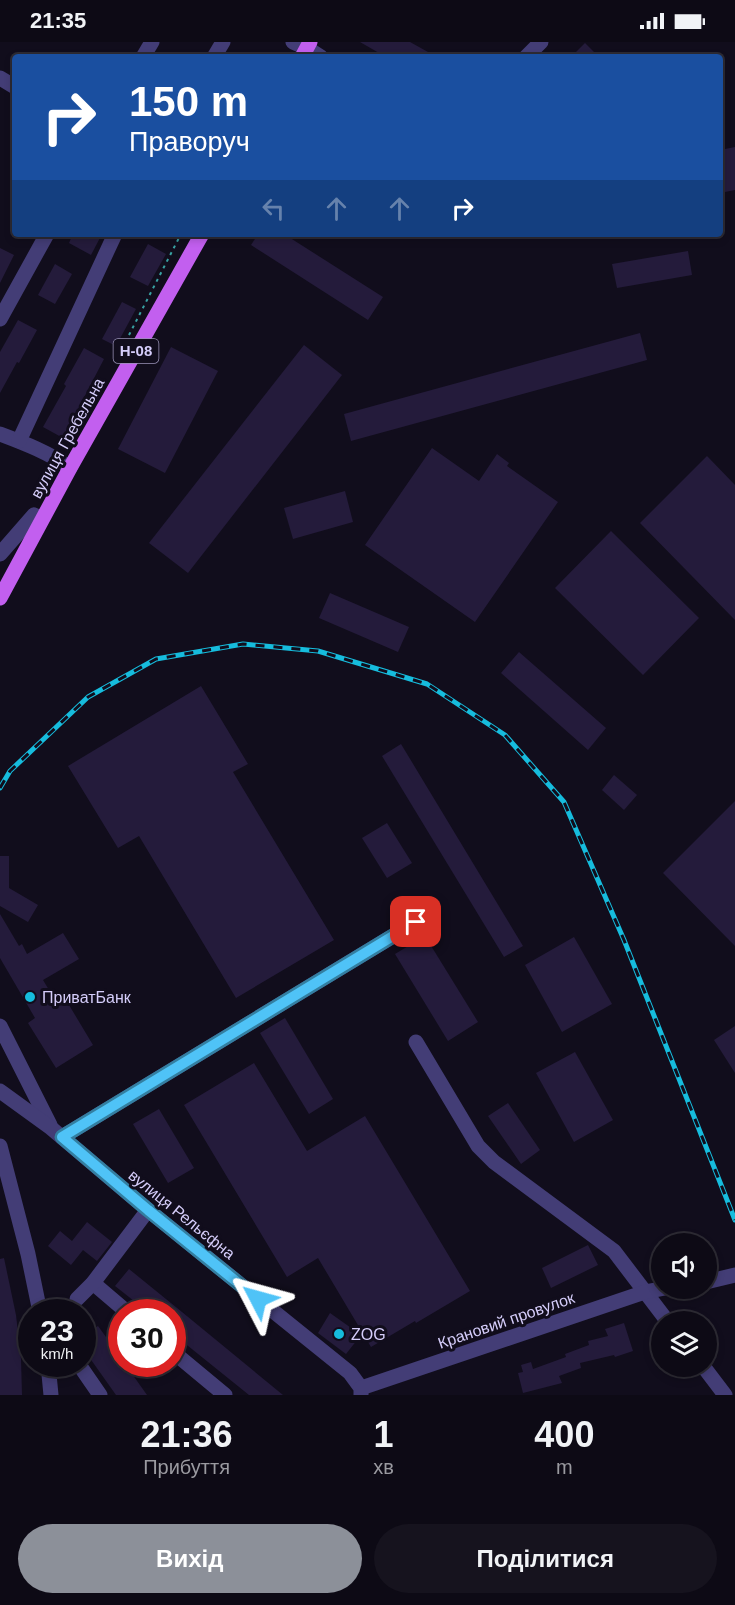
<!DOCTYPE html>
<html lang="uk">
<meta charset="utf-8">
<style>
:root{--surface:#0d0a15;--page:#16131e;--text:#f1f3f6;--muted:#9a9aa0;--line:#2d2b34;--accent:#8c9099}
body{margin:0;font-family:Helvetica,sans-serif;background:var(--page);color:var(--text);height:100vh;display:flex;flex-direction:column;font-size:22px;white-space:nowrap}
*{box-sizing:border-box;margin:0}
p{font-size:20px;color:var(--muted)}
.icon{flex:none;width:33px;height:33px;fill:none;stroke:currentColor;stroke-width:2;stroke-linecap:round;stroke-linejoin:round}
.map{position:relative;height:1353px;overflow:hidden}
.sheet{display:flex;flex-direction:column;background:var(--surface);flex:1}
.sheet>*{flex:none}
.hud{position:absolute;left:12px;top:12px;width:711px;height:183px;border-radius:6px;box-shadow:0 3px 9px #0003,0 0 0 2px var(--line);background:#1a4fa0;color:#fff;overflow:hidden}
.tools{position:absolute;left:651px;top:1191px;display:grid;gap:12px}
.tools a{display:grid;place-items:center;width:66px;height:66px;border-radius:50%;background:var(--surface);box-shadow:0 3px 9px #0003,0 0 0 2px var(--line);font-size:30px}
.speed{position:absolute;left:18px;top:1257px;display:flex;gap:12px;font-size:30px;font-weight:700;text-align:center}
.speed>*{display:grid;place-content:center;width:78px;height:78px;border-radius:50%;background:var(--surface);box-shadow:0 3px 9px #0003,0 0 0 2px var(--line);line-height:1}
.speed small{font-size:15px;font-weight:400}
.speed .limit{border:9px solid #d22;background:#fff;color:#111}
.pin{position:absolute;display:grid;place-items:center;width:51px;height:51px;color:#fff;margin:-26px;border-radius:12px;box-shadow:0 3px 9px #0006}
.me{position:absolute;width:66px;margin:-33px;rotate:309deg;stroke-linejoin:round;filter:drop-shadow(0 0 4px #0008)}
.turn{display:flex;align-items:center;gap:21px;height:126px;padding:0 18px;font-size:27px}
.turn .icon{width:78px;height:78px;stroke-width:2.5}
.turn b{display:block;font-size:42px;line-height:51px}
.lanes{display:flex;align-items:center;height:57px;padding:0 18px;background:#0003;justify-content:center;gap:30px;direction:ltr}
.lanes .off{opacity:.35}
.eta{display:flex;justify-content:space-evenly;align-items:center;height:102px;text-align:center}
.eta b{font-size:36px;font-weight:800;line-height:42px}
.primary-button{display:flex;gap:12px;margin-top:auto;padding:12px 18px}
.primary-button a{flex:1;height:69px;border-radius:36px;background:var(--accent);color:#fff;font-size:24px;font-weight:800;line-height:69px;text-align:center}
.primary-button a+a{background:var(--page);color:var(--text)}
.status{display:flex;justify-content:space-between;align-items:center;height:42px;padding:0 30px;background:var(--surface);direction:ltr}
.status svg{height:16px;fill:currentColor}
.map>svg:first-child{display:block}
.building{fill:#241b3b}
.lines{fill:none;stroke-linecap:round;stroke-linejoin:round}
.path{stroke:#38a2a3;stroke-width:2;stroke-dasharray:3 4.5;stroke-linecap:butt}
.minor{stroke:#433d76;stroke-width:15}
.major{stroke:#c25fef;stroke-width:15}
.rail-casing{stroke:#16bcdd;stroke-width:5}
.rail{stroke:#110d1c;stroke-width:3;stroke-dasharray:9;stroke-linecap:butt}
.route-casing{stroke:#337fa1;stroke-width:15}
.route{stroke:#4fc3f7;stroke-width:10}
.poi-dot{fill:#16bcdd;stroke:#110d1c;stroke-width:2}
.labels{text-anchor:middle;stroke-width:6;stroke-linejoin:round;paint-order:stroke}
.shield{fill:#110d1c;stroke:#9a93b7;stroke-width:1.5}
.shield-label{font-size:15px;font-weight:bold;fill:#d5cdfa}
.street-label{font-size:16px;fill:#d5cdfa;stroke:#110d1c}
.poi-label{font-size:16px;fill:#d5cdfa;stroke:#110d1c;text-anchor:start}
</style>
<div class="status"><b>21:35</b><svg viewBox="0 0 49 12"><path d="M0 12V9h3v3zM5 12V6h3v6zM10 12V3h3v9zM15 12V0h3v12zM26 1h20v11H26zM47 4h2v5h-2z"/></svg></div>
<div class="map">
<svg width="735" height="1353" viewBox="0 0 735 1353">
<rect width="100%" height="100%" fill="#110d1c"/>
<g class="building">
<polygon points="360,0 410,0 437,15 386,15"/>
<polygon points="585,1 599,15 571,15"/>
<polygon points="735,105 735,148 720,151 720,108"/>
<polygon points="73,192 102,192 91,213 69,201"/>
<polygon points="258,192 284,192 383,255 368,278 251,203"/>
<polygon points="148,202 166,212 148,244 130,235"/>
<polygon points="0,206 14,213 0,241"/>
<polygon points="688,209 692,233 617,246 612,222"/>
<polygon points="55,222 72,232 55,262 38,253"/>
<polygon points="122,260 136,267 116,304 102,297"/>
<polygon points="18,278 37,288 19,321 17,320 0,351 0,310"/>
<polygon points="640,291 647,318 351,399 344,372"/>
<polygon points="304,303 342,333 188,531 149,501"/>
<polygon points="171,305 218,329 165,431 118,407"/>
<polygon points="84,306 104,317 63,396 43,385 66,344 64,342"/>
<polygon points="432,406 479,439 497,412 509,421 507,424 558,460 475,580 365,503"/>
<polygon points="707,414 735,443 735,578 640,481"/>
<polygon points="345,449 353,480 293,497 284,466"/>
<polygon points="611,489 699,576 643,633 555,546"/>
<polygon points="330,551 409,585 398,610 319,576"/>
<polygon points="519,610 606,686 588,708 501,631"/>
<polygon points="201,644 248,722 233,730 334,898 236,956 139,794 118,806 68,724"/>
<polygon points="401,702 523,904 504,915 382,714"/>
<polygon points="614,733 637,753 624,768 602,748"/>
<polygon points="735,759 735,904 663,831"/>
<polygon points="387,781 412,821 387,836 362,796"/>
<polygon points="0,814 9,814 9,846 38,863 28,880 0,864"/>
<polygon points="0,872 19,904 22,902 27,912 63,891 79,917 43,938 58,963 66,958 93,1003 56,1026 28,981 35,976 0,916"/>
<polygon points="425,894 478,980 448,999 395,912"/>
<polygon points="574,895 612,962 562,990 525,923"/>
<polygon points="285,976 333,1057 309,1072 260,991"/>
<polygon points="735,984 735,1031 714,998"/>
<polygon points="575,1010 613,1078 574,1100 536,1031"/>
<polygon points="254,1021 307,1109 365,1074 470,1249 416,1281 415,1279 371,1305 318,1216 287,1235 184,1063"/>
<polygon points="508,1061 540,1108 521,1122 488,1074"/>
<polygon points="159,1067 194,1126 168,1141 133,1082"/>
<polygon points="87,1180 112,1200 97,1219 83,1208 71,1223 48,1204 60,1189 72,1199"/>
<polygon points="588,1203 598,1223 551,1246 542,1226"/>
<polygon points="4,1216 16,1273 21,1317 22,1353 0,1353 0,1217"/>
<polygon points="129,1227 182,1270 283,1353 249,1353 172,1291 172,1270 148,1270 115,1244"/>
<polygon points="330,1271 361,1293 346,1312 318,1291"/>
<polygon points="624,1281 633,1309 615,1315 614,1313 580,1321 581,1326 559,1334 562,1341 523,1351 518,1331 523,1330 521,1323 531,1320 533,1327 566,1315 565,1312 589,1303 588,1299 608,1294 605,1287"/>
<polygon points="98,1284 122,1317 122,1322 125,1322 147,1353 116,1353 82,1305 82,1295"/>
</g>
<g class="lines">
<polyline class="path" points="129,293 181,192"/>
<g class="minor">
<polyline points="293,0 307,6 321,15"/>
<polyline points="143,15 152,0"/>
<polyline points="214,15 223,0"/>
<polyline points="526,15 541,0"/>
<polyline points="0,36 15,45"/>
<polyline points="0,277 47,192"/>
<path d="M0 392C24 401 50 411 70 426"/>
<polyline points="19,399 115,192"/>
<polyline points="0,512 34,473 42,477"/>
<polyline points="0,984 50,1083"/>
<polyline points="416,1000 478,1104 494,1120 614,1209 668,1280"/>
<polyline points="0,1049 51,1086 148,1168 350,1331 361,1346 361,1353"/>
<polyline points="62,1095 416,880"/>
<polyline points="0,1104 28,1212 40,1270"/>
<polyline points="706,1240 735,1233"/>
<polyline points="93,1241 127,1270"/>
<polyline points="77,1257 93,1241 148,1168"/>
<polyline points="172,1309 225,1353"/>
<polyline points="48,1322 51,1353"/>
<polyline points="80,1324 100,1353"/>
<polyline points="703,1324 725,1353"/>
<polyline points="361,1346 645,1250 665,1246"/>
</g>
<g class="major">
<polyline points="302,15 310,0"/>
<polyline points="0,556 70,426 202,192"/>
</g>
<defs>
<polyline id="rail" points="0,746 10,729 88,655 156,617 243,602 318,609 427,642 505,693 564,760 624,898 735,1178"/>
</defs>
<use href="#rail" class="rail-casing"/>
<use href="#rail" class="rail"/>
</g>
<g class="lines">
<defs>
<polyline id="route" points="258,1257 148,1168 62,1095 416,880"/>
</defs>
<use href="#route" class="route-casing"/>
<use href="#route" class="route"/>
</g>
<g class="poi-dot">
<circle cx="30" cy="955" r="6"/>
<circle cx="339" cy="1292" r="6"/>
</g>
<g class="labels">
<rect class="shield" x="113.5" y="297" width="45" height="24" rx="4.5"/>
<g class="shield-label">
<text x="136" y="314">Н-08</text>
</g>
<g class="street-label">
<text transform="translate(67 396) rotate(-61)" y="6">вулиця Гребельна</text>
<text transform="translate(182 1172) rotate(39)" y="6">вулиця Рельєфна</text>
<text transform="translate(506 1278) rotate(-19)" y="6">Крановий провулок</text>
</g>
<g class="poi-label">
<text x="42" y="961">ПриватБанк</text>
<text x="351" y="1298">ZOG</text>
</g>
</g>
</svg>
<div class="tools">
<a><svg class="icon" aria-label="sound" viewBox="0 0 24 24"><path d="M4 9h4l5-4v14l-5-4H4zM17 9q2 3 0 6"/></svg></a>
<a><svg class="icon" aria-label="layers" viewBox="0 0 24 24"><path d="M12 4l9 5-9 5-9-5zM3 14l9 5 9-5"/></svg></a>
</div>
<div class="speed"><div>23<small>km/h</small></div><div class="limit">30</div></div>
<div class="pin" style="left:416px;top:880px;background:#d93025"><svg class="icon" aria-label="arrive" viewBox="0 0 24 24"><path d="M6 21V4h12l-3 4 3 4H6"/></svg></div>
<svg class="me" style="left:258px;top:1257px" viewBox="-20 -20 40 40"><path d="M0-17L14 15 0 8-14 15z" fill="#4fc3f7" stroke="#fff" stroke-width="4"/></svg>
<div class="hud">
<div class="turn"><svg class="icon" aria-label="right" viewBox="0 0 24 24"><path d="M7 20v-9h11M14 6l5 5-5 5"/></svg><div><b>150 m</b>Праворуч</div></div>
<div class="lanes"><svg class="icon off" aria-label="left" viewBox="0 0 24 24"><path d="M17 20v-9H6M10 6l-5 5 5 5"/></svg><svg class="icon off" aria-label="ahead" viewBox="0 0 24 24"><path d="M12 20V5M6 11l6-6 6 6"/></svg><svg class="icon off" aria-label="ahead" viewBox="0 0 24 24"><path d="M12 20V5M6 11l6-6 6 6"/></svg><svg class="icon" aria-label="right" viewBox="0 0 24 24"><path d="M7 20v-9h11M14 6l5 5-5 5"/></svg></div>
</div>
</div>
<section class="sheet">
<div class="eta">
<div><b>21:36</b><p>Прибуття</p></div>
<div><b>1</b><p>хв</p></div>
<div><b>400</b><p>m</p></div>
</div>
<div class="primary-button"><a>Вихід</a><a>Поділитися</a></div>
</section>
